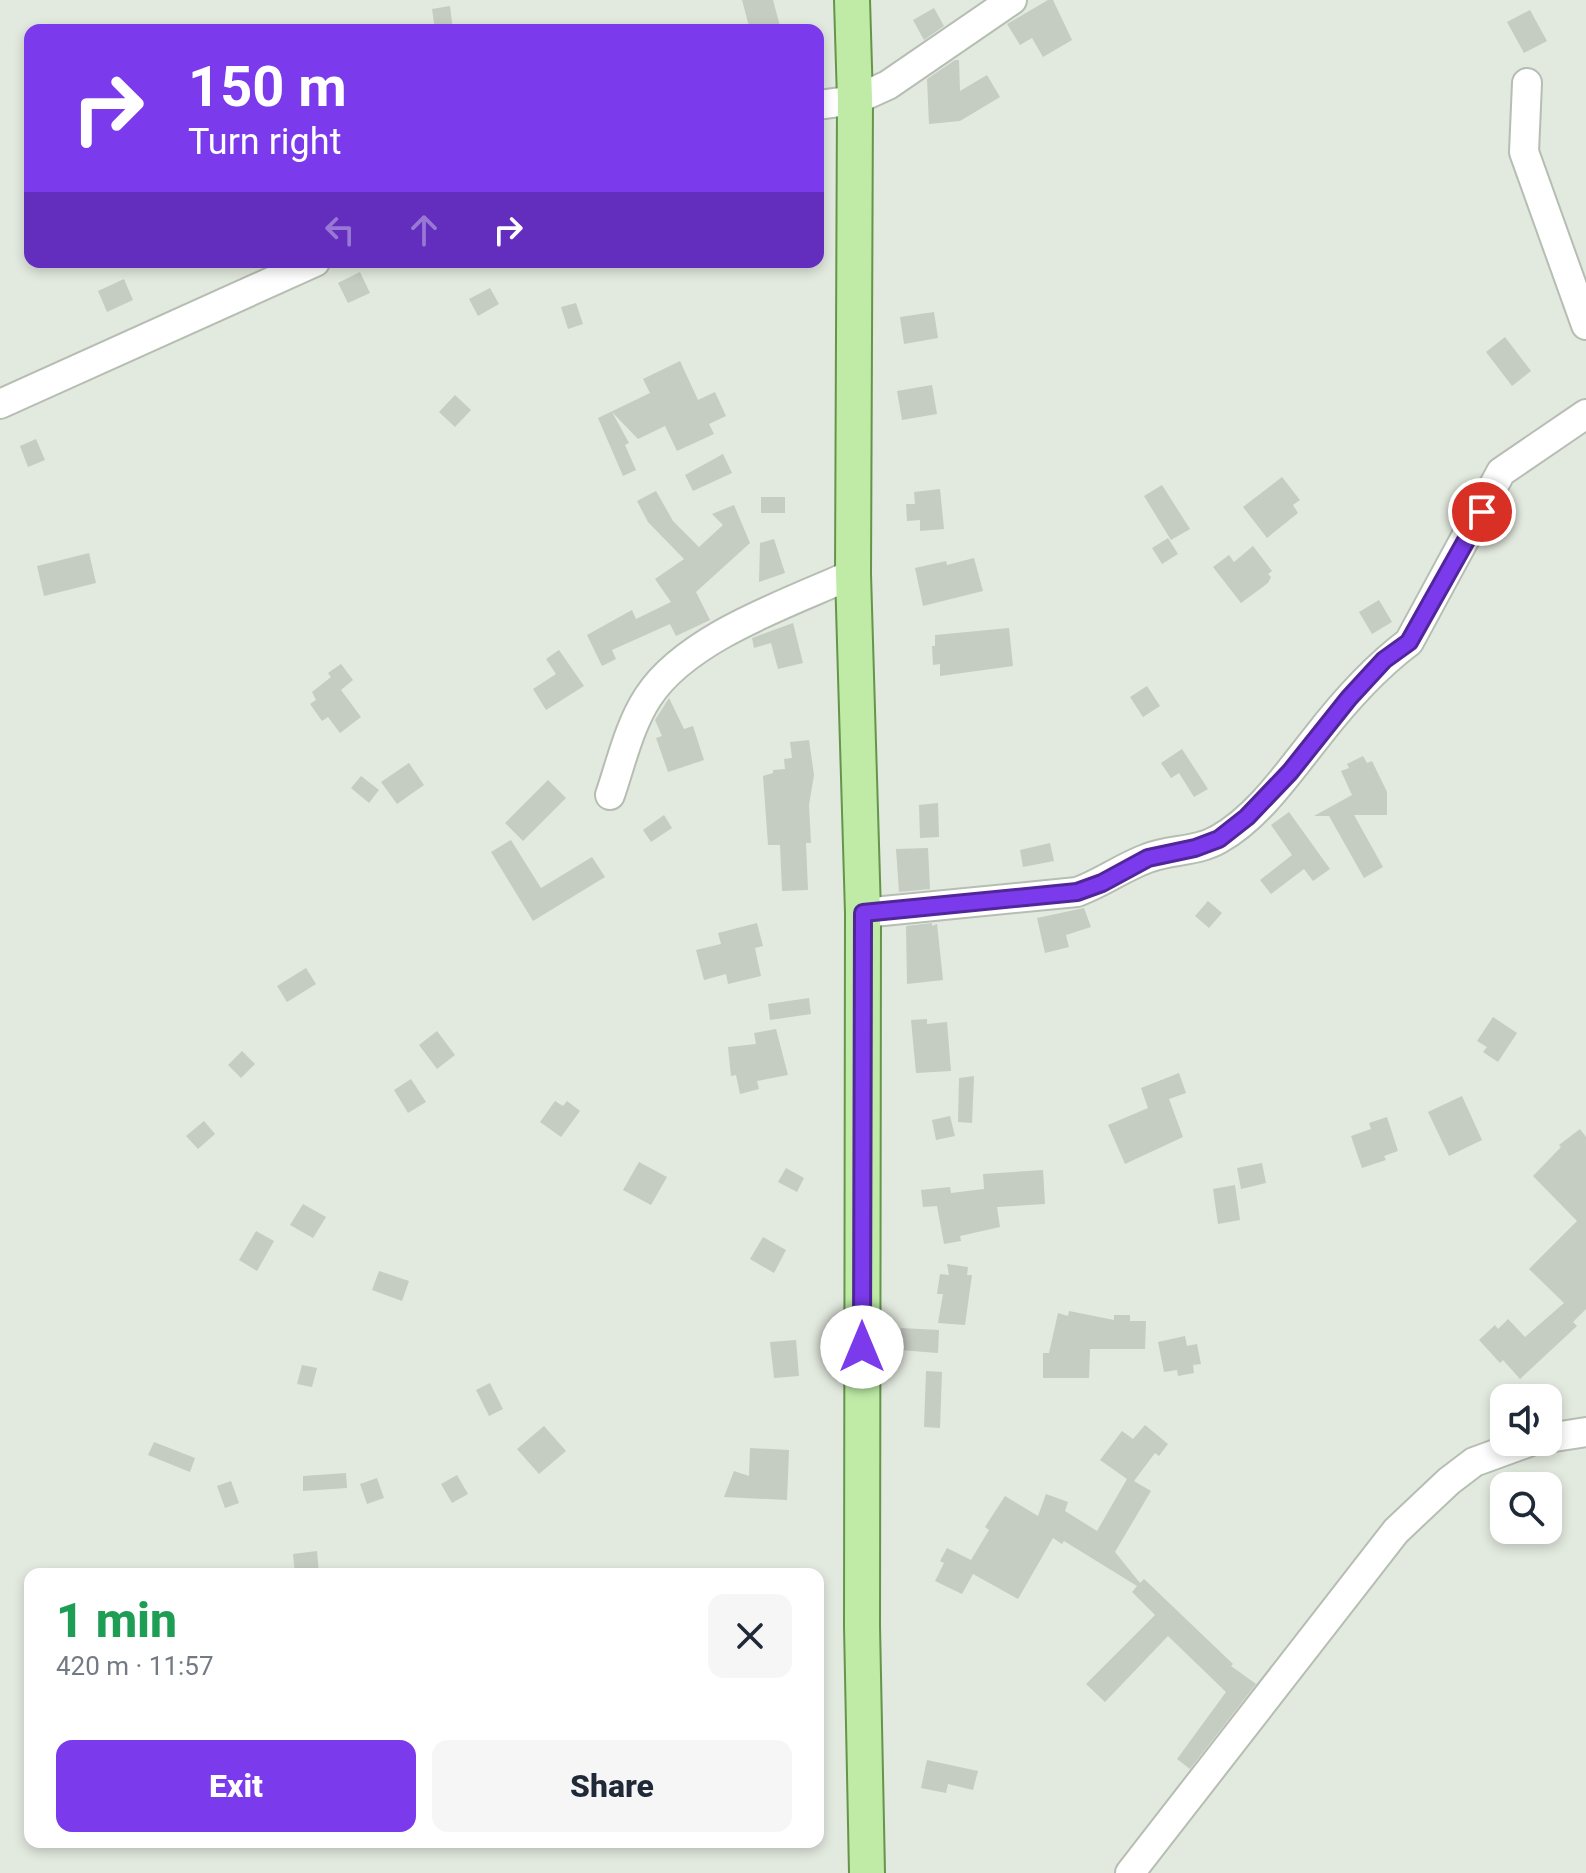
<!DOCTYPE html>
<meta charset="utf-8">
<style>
:root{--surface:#fff;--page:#f6f6f7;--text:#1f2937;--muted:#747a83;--accent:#7c3aed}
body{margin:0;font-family:Roboto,sans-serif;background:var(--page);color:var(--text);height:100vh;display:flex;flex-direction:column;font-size:30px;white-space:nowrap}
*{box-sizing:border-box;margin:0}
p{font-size:26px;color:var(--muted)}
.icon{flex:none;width:44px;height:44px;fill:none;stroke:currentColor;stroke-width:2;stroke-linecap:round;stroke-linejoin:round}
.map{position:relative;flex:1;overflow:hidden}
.details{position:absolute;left:24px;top:1568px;width:800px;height:280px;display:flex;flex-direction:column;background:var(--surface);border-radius:16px;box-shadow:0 4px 12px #0003}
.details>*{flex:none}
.banner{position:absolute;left:24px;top:24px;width:800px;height:244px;border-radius:16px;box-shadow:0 4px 12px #0003;background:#7c3aed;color:#fff;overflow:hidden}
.buttons{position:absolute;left:1490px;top:1384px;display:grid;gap:16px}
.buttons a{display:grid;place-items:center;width:72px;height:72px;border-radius:16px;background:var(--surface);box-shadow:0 4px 12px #0003;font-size:40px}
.pin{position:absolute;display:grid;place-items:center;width:68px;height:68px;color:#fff;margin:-34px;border:4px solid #fff;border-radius:50%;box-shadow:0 2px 8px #0007}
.me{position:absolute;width:88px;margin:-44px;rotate:0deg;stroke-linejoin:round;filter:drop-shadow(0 0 6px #0008)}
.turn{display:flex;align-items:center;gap:28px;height:168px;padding:0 32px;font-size:36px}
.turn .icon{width:104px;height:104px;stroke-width:2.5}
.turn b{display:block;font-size:56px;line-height:68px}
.lanes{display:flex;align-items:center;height:76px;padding:0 32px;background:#0003;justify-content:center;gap:40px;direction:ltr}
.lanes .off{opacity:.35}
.round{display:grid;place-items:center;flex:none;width:84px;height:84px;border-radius:16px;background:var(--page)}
.headline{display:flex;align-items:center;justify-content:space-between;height:136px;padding:0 32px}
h1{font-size:48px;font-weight:800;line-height:60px;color:#1e9e55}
.cta{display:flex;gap:16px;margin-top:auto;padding:16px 32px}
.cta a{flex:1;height:92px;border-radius:16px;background:var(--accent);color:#fff;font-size:32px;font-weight:800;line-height:92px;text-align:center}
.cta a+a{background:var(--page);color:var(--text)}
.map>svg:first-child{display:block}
.building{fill:#c5ccc2}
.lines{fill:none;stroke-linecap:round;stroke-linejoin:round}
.minor-casing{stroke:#b6beb3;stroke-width:32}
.major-casing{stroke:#65954b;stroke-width:38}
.minor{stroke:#fff;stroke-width:28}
.major{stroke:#bfeba7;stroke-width:34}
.route-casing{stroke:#51269a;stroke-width:20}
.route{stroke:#7c3aed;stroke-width:14}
</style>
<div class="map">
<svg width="1586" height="1873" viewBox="0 0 1586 1873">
<rect width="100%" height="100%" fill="#e2e9de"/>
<g class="building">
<polygon points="742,0 773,0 781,30 750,30"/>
<polygon points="1048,0 1053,0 1072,40 1043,57 1032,38 1020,45 1007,24"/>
<polygon points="450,6 453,30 435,30 432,9"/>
<polygon points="934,8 944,26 924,40 913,20"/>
<polygon points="1530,10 1547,41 1524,53 1507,22"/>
<polygon points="955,60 959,60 960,91 987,75 1000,97 960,121 929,124 927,79"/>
<polygon points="360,272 370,293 348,303 338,283"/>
<polygon points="124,279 133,300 107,312 98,291"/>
<polygon points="490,288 499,304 478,316 469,299"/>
<polygon points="576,303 583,324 568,329 561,307"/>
<polygon points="934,312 938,338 904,344 900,317"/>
<polygon points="1505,337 1531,371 1512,386 1486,352"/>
<polygon points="680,361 698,400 715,392 726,416 709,424 714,434 677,451 665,426 638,439 612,412 629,443 625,445 636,470 623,476 598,418 650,393 643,379"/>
<polygon points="932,385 937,414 902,420 897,391"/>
<polygon points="455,395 471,410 455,427 439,412"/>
<polygon points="36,439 45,460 28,467 20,446"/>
<polygon points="723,454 732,473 693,491 685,475"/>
<polygon points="1282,477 1300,500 1293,505 1298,513 1267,538 1243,507"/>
<polygon points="1162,485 1190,529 1171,540 1144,496"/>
<polygon points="940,489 944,529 920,531 920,520 907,521 906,504 915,504 914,492"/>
<polygon points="656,491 673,521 699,547 723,525 712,514 734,505 750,543 696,592 710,620 676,636 670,624 612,650 616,659 602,666 587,635 632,610 636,619 671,602 655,579 684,559 648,522 637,501"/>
<rect x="761" y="497" width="24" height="16"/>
<polygon points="1168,538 1178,554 1162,564 1152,548"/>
<polygon points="774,539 785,573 759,582 760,543"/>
<polygon points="1253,546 1272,571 1268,574 1271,577 1268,583 1241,603 1213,567 1229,555 1234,562"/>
<polygon points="89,553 96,583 44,596 37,566"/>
<polygon points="974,558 983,591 923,606 915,568 946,561 947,565"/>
<polygon points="1379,600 1392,622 1372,634 1359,612"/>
<polygon points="793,623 803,663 778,669 771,643 754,648 752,638"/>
<polygon points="1009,628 1013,666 940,676 940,664 933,665 932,646 935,646 935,635"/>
<polygon points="559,650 584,686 546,710 533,689 556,674 546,659"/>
<polygon points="341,664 353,680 341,690 361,717 340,733 328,717 322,721 310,704 316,700 312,692 331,677 328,673"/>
<polygon points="1147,686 1160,706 1143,717 1130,697"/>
<polygon points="669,698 684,729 693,726 704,760 668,772 656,738 662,736 655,720"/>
<polygon points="809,740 814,775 809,805 811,843 806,843 808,890 782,891 780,845 768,845 763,776 773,773 773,770 785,769 784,759 792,758 790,742"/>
<polygon points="1182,749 1208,789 1194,797 1179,773 1171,778 1161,763"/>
<polygon points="1363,756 1367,763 1372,761 1387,792 1387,815 1354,815 1383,867 1364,878 1329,816 1314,816 1352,795 1341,771 1349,768 1347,764"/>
<polygon points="409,763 424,785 397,804 381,782"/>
<polygon points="361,776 379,790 369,803 351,788"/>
<polygon points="548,780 566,798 523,841 505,823"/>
<polygon points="938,803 939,837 920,838 919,805"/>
<polygon points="1289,812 1330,869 1313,881 1304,869 1271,894 1260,880 1292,855 1271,825"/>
<polygon points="664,815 672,828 651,842 643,830"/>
<polygon points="511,840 541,888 592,857 605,877 533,921 491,852"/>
<polygon points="1050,843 1054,861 1023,867 1020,850"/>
<polygon points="928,848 930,889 899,892 896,849"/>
<polygon points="1208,901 1222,913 1209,928 1195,916"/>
<polygon points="1084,908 1091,927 1066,935 1069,947 1045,953 1037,918"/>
<polygon points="757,923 763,946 755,948 761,976 728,984 726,974 704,980 696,950 721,944 718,933"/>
<polygon points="932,923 932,926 937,924 943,980 907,984 906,926"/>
<polygon points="306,968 316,984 287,1002 277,986"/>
<polygon points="809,998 811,1014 770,1020 768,1004"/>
<polygon points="1493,1017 1517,1033 1498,1062 1483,1052 1487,1047 1477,1041"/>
<polygon points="927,1019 927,1024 947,1022 951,1071 916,1073 911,1020"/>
<polygon points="776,1029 788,1075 757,1081 759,1089 740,1094 736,1075 731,1076 728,1047 756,1044 754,1033"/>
<polygon points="437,1031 455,1055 437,1069 419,1045"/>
<polygon points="242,1051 255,1064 241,1078 228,1065"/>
<polygon points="1179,1073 1186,1093 1169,1099 1183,1137 1125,1164 1108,1125 1148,1108 1141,1088"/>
<polygon points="974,1076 972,1123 958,1122 959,1078"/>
<polygon points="411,1079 426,1102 408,1113 394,1090"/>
<polygon points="1462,1096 1482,1140 1449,1156 1428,1112"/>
<polygon points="555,1101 563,1106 567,1101 580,1111 561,1137 540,1122"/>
<polygon points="950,1116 955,1136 936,1140 932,1120"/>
<polygon points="1387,1117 1398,1151 1384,1156 1386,1160 1362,1168 1351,1136 1371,1129 1369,1123"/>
<polygon points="204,1121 215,1134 198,1149 186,1136"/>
<polygon points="1580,1129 1586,1137 1586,1309 1573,1322 1577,1326 1520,1379 1503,1360 1500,1363 1479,1340 1495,1325 1498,1329 1508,1319 1525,1337 1564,1303 1529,1269 1577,1221 1533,1176 1561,1147 1559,1145"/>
<polygon points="639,1162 667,1177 651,1205 623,1190"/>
<polygon points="1262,1163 1266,1183 1241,1189 1237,1168"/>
<polygon points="786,1168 804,1178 797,1192 778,1182"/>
<polygon points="1043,1170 1045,1204 997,1207 1000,1227 960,1236 961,1241 944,1244 937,1206 923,1207 921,1190 950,1187 951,1193 984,1189 983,1174"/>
<polygon points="1235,1185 1240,1220 1218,1224 1213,1189"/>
<polygon points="303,1204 326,1217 313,1238 290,1225"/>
<polygon points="256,1231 274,1241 257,1271 239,1260"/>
<polygon points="763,1237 786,1250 774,1273 750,1259"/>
<polygon points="947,1264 968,1267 967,1275 972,1275 965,1325 938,1323 943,1294 937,1294 940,1274 949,1275"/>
<polygon points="379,1271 409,1281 402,1301 372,1290"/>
<polygon points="1069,1311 1114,1320 1114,1315 1130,1315 1130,1321 1146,1321 1145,1349 1090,1349 1089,1378 1043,1378 1043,1353 1049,1353 1058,1313 1068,1316"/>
<polygon points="901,1328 939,1330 938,1353 899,1350"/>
<polygon points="1185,1336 1187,1346 1197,1344 1201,1364 1193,1365 1194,1373 1178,1376 1177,1370 1164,1372 1158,1342"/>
<polygon points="796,1340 799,1376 774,1378 770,1342"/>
<polygon points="302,1365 317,1368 312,1387 297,1384"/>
<polygon points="926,1371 942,1372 940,1428 924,1427"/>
<polygon points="490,1383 503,1409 489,1416 476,1390"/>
<polygon points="1145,1425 1168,1444 1159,1456 1155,1453 1134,1481 1151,1491 1115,1552 1140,1583 1144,1579 1233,1664 1231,1666 1256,1684 1190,1769 1177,1759 1226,1692 1168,1636 1105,1702 1086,1684 1155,1615 1132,1592 1137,1586 1064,1541 1062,1544 1053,1538 1018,1599 973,1574 962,1594 935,1581 944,1563 940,1561 947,1548 971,1560 989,1530 985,1527 1005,1496 1038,1516 1046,1494 1068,1502 1065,1511 1097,1531 1127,1479 1100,1460 1122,1431 1133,1439"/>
<polygon points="544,1426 566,1451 539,1474 517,1449"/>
<polygon points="154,1442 195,1458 190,1472 148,1455"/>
<polygon points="750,1448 789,1450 787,1500 724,1497 734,1471 749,1476"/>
<polygon points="346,1473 347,1488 303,1491 303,1476"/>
<polygon points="457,1475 468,1494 452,1503 441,1484"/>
<polygon points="377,1478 384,1498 367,1504 360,1484"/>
<polygon points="231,1481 239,1503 225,1508 217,1486"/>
<polygon points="317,1551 319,1574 295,1574 293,1554"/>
<polygon points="927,1760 978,1771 973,1790 948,1784 946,1793 921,1788"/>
</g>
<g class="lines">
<defs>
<g id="minor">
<polyline points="1527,83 1524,152 1586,325"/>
<polyline points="818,105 855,100 888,85 1012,0"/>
<polyline points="0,404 315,262"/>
<path d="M610 795C621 763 629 726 648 697 687 637 789 603 853 574"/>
<path d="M863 913 1077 892C1102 883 1123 867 1148 858 1171 849 1197 852 1219 839 1258 817 1288 773 1316 738 1343 703 1373 669 1409 642L1501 472 1586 414"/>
<polyline points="1548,1438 1586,1432"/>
<polyline points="1130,1873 1396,1531 1449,1481 1474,1462 1529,1442"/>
</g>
<polyline id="major" points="852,0 855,100 853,574 863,913 862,1626 867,1873"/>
</defs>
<use href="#minor" class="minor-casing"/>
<use href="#major" class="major-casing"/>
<use href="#minor" class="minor"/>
<use href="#major" class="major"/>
</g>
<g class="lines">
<defs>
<polyline id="route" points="862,1347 863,913 1077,892 1102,883 1148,858 1195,848 1219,839 1247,817 1290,772 1349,698 1384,660 1409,642 1482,512"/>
</defs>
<use href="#route" class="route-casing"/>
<use href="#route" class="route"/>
</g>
</svg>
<div class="buttons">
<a><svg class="icon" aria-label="sound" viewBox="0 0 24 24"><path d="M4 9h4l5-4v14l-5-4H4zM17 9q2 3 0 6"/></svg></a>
<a><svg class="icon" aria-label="search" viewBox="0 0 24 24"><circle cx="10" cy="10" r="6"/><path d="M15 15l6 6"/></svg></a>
</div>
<div class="pin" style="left:1482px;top:512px;background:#d93025"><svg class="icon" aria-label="arrive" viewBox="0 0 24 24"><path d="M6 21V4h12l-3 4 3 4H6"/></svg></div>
<svg class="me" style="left:862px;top:1347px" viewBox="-20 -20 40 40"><circle r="19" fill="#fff"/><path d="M0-13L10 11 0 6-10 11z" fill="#7c3aed"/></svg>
<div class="banner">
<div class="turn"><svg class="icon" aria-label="right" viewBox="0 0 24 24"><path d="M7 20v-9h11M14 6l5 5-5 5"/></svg><div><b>150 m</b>Turn right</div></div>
<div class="lanes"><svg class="icon off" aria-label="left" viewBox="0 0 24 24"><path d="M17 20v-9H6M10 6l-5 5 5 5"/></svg><svg class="icon off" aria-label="ahead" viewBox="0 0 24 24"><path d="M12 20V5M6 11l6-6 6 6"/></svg><svg class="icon" aria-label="right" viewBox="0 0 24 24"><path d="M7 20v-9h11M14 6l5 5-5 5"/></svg></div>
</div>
<section class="details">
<div class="headline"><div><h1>1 min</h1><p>420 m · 11:57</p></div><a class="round"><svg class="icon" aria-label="close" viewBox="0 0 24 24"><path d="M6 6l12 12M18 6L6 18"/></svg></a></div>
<div class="cta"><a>Exit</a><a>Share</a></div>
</section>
</div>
